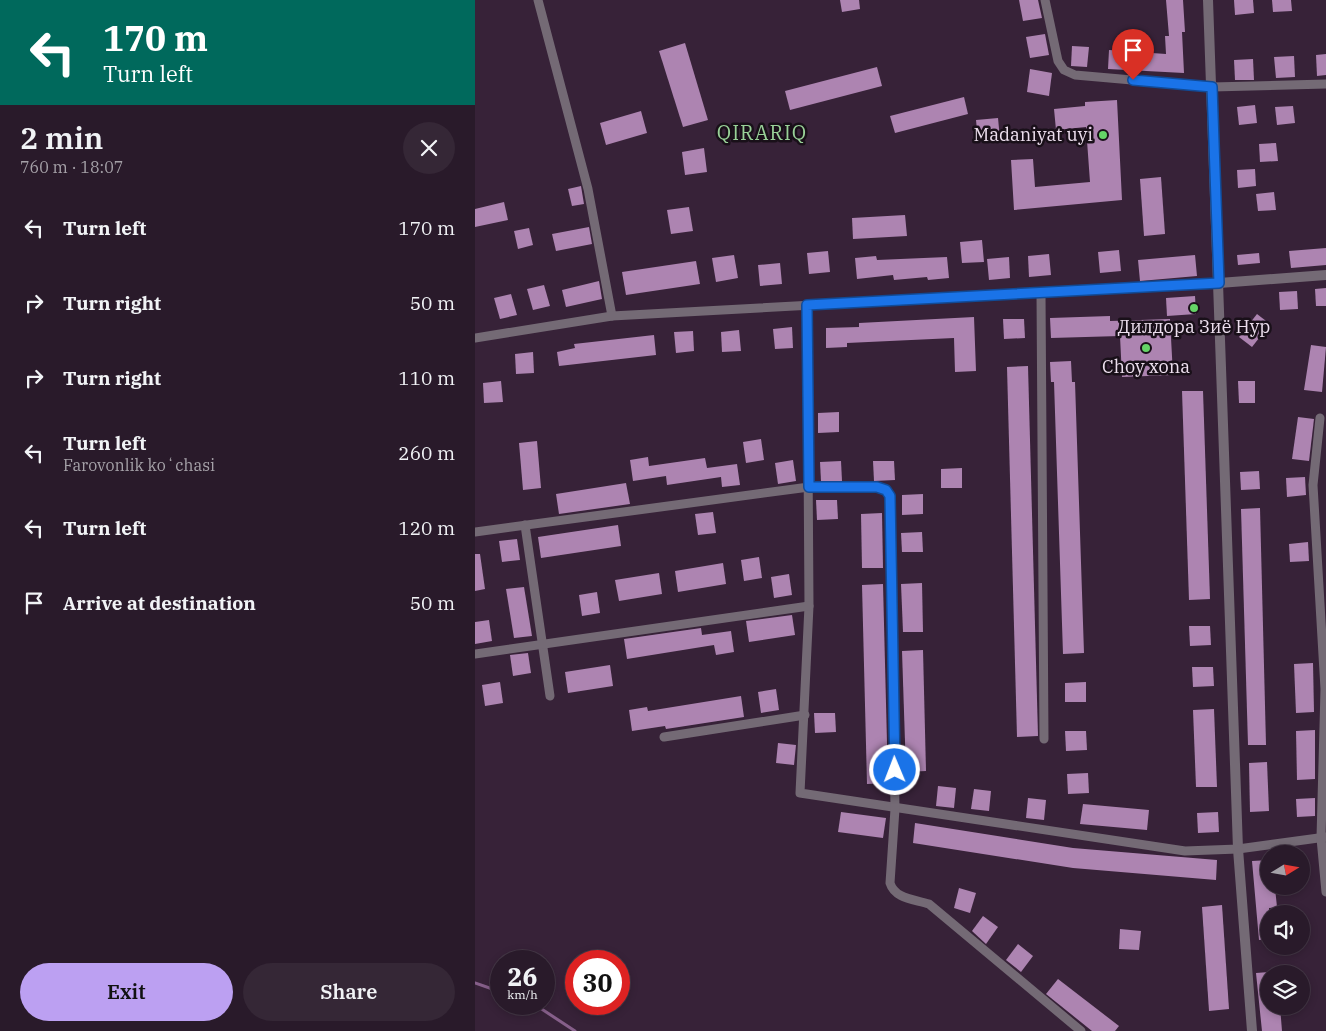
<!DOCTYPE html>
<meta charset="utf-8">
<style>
:root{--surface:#291a2a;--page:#352736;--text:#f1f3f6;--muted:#a5a1a8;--line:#453847;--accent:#bca0f2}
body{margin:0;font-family:"IBM Plex Serif",serif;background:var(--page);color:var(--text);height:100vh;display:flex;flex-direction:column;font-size:19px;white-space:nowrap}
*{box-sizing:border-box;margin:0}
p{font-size:16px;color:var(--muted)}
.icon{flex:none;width:28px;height:28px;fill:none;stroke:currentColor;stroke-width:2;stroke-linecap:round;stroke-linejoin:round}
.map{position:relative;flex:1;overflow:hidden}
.drawer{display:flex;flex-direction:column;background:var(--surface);width:475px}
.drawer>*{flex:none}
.top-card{background:#00695c;color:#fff;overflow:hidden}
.needle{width:32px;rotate:79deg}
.buttons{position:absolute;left:785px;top:845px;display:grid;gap:10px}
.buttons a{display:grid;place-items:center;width:50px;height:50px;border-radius:50%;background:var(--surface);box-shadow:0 2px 8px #0003,0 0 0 1px var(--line);font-size:25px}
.speed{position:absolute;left:15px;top:950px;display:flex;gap:10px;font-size:25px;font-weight:700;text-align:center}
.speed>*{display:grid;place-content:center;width:65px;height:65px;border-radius:50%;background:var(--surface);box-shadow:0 2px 8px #0003,0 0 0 1px var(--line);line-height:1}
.speed small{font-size:12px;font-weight:400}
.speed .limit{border:8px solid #d22;background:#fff;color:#111}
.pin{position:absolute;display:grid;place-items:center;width:42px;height:42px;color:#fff;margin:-51px -21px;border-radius:50% 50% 50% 0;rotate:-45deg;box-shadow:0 0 5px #0007}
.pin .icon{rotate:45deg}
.me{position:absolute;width:55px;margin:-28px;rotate:359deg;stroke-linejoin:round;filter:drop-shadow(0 0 4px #0008)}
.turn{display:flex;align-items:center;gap:18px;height:105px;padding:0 20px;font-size:22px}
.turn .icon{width:65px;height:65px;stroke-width:2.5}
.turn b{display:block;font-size:35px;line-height:42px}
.round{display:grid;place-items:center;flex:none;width:52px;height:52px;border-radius:26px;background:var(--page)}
.overview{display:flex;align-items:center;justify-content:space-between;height:85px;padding:0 20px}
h1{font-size:30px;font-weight:600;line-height:38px}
.action{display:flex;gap:10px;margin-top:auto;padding:10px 20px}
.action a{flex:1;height:58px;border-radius:30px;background:var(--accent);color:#111;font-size:20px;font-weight:600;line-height:58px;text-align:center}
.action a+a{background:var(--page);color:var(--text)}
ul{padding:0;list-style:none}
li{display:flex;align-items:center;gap:15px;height:75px;padding:0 20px}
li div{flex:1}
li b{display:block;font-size:19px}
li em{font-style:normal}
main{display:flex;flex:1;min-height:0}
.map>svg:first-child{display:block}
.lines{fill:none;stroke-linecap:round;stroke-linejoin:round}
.stream{stroke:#865f8a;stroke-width:3}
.building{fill:#ad84b1}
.minor{stroke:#746a75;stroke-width:9}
.tertiary{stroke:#746a75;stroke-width:10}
.route-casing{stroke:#114b97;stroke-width:12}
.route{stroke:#1a73e8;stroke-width:9}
.poi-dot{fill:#65d467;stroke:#191019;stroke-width:2}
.labels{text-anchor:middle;stroke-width:5;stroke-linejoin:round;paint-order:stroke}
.poi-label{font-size:18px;fill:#eddfee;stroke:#191019}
.quarter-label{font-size:20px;letter-spacing:1px;fill:#99d298;stroke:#191019}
</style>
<main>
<section class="drawer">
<div class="top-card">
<div class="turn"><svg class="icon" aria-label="left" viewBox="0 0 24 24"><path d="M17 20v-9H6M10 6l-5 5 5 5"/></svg><div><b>170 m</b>Turn left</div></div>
</div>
<div class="overview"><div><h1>2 min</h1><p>760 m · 18:07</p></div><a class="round"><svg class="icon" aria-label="close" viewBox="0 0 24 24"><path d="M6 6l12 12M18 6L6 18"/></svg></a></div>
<ul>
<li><svg class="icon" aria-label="left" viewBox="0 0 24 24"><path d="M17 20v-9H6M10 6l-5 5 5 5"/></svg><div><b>Turn left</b></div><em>170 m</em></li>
<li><svg class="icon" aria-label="right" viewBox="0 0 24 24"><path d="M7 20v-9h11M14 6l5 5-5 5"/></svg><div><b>Turn right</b></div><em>50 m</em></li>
<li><svg class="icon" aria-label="right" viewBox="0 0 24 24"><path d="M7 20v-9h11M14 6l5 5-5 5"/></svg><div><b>Turn right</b></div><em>110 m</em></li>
<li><svg class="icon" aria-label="left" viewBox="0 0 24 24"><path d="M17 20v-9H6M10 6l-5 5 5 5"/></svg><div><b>Turn left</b><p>Farovonlik koʻchasi</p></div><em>260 m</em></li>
<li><svg class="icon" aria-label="left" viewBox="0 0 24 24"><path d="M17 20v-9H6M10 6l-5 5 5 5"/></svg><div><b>Turn left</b></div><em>120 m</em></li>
<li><svg class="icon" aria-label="arrive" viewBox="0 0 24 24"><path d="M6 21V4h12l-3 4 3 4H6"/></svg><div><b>Arrive at destination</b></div><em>50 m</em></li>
</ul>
<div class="action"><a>Exit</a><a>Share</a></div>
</section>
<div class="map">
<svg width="851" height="1031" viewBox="0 0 851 1031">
<rect width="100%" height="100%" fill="#372238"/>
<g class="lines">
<g class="stream">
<polyline points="0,983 26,992"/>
<polyline points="59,1004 100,1031"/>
</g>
</g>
<g class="building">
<polygon points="365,0 384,0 385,9 367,12"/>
<polygon points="544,0 563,0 567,18 548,21"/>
<polygon points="691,0 708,0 710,32 707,32 709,73 633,69 634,50 691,54 690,36 694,36"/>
<polygon points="759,0 778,0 779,13 760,15"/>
<polygon points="797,0 816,0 817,11 798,12"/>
<polygon points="570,34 574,55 555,58 551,37"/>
<polygon points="210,43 233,120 208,127 184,51"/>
<polygon points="597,46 614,47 612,67 596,66"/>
<polygon points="851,54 851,75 842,76 841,55"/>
<polygon points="819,56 820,77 801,78 799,57"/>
<polygon points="778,59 779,80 760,80 759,60"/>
<polygon points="402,67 407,86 315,110 310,91"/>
<polygon points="555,69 577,73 574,96 552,92"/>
<polygon points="489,97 493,114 420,133 415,116"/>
<polygon points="642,100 647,200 539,210 536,160 558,159 560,187 615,182 611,127 581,130 579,109 610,106 610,102"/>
<polygon points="780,105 782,123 764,125 762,107"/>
<polygon points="818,106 820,123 802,125 800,107"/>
<polygon points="166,111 172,133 131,145 125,123"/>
<polygon points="523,118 525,139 503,141 501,120"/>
<polygon points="801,143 803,161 785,162 784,144"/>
<polygon points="229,148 232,172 210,175 207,152"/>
<polygon points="780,169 781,186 763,188 762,170"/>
<polygon points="686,177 690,234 669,236 665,179"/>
<polygon points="106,186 109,204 97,206 93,189"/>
<polygon points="799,192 801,210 783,211 781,194"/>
<polygon points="29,202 33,220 0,227 0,209"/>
<polygon points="214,207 218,231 196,234 192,210"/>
<polygon points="430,215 432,236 378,239 377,218"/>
<polygon points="114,227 117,244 81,251 77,234"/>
<polygon points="54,228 58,245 43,249 39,231"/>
<polygon points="507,240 509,262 487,263 485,242"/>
<polygon points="851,248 851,265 816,268 814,251"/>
<polygon points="644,250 646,271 625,273 623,252"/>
<polygon points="353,251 355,272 334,274 332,253"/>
<polygon points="784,253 785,263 763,265 762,255"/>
<polygon points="574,254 576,275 554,277 553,256"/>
<polygon points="259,255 263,278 241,282 237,258"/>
<polygon points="720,255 722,276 665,281 663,260"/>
<polygon points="401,256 402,260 472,257 474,278 453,280 452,277 419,280 418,275 382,279 380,258"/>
<polygon points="534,257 535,278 514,280 512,259"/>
<polygon points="221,261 225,284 151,295 147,272"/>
<polygon points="305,263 307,284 285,286 283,265"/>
<polygon points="124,281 127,299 91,307 87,290"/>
<polygon points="69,285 75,306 58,310 52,289"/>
<polygon points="851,288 851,306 841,306 840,289"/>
<polygon points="822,291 823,309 805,310 804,292"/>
<polygon points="36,294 42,315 25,319 19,298"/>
<polygon points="720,296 721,314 692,316 691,298"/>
<polygon points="782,314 795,324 777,347 764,337"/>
<polygon points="635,316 635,321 695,319 698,375 647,377 645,336 576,338 575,318"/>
<polygon points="499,317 501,371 480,372 479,338 372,343 372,347 351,348 351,328 384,327 384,323"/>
<polygon points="528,319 549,319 550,338 529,339"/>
<polygon points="317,327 318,348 300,349 298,329"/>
<polygon points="264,330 266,351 247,352 246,332"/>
<polygon points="218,331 219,351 201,353 199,332"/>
<polygon points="179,335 181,355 84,366 82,352 100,348 99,344"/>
<polygon points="836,345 851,347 847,392 829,390"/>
<polygon points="58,352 59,373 41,374 40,354"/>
<polygon points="596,361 597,382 600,382 609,653 588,654 579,382 576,382 575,362"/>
<polygon points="553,366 563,736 542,737 532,367"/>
<polygon points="26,381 28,402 9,403 8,383"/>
<polygon points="763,381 780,381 780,403 764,403"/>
<polygon points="707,391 728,391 735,599 714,600"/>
<polygon points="364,412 364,432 343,433 343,413"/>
<polygon points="823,417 839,419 834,461 817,459"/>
<polygon points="286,439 289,460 271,463 268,442"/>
<polygon points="62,441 66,488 48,490 44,443"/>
<polygon points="173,457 174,466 230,458 232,468 262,464 265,485 247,487 246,477 192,485 191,476 158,481 155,460"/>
<polygon points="318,460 321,481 303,484 300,463"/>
<polygon points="366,461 367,481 346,481 345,462"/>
<polygon points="398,461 419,461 420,480 399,481"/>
<polygon points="487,468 487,488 466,488 466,469"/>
<polygon points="784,471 785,489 766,490 765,472"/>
<polygon points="830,477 831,495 812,497 811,478"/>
<polygon points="151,483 155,504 84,514 81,494"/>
<polygon points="448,494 448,514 427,515 427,495"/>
<polygon points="341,500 362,500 363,519 342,520"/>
<polygon points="785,508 791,745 773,745 766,509"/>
<polygon points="238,512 241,533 223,535 220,514"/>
<polygon points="407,513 408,568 387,568 386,514"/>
<polygon points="143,525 146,546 66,558 63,537"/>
<polygon points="447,532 448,552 427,552 426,533"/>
<polygon points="42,539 45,560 27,562 24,541"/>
<polygon points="833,542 834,561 815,562 814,544"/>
<polygon points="0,554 5,554 10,589 0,591"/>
<polygon points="284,557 287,578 269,581 266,560"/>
<polygon points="248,563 251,584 203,592 200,571"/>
<polygon points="184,573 187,594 144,601 140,580"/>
<polygon points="314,574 317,595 299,598 296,577"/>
<polygon points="447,583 448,632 428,632 426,584"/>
<polygon points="408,584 413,783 392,784 387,585"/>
<polygon points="49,587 57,636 39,638 31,589"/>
<polygon points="122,592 125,613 107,616 104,595"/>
<polygon points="317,615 320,635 274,642 271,621"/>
<polygon points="14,620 17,641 0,644 0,622"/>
<polygon points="714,626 735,626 736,645 715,646"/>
<polygon points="226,628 227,635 256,631 259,652 241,655 239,645 152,659 149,639"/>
<polygon points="448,650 451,771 431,772 427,651"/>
<polygon points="53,653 56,673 38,676 35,655"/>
<polygon points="838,663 839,712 821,713 819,664"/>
<polygon points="135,665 138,686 93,693 90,672"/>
<polygon points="717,667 738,667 739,686 718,687"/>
<polygon points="25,682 28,703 10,706 7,685"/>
<polygon points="611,682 611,702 590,702 590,683"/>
<polygon points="301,689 304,710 286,713 283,692"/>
<polygon points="266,696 269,717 191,729 190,726 157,731 154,710 172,707 173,711"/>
<polygon points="739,709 742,787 721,787 718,710"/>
<polygon points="339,713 360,713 361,732 340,733"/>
<polygon points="840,730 840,779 822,780 821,731"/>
<polygon points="590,731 611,731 612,750 591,751"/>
<polygon points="303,743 321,745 319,765 301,763"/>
<polygon points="792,762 794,811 775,812 774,763"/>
<polygon points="613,773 614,793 593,794 592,774"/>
<polygon points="463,786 481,788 479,808 461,806"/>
<polygon points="499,789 516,791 514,811 496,809"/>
<polygon points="553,798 571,800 569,820 551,818"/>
<polygon points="840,798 840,816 822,817 821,799"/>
<polygon points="608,804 674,810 672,830 605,824"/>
<polygon points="366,812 411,818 408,838 363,832"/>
<polygon points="743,812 744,832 723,833 722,813"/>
<polygon points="440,823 598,848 742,860 741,880 598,868 438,843"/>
<polygon points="794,860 794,889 800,888 802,907 794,908 794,939 784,940 777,861"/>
<polygon points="484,888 501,893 495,913 479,908"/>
<polygon points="747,905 754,1009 734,1011 727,907"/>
<polygon points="508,916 523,927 511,944 497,931"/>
<polygon points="645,929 666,931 664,950 644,949"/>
<polygon points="543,944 558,956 546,972 531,960"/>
<polygon points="794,972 794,1006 805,1006 807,1031 787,1031 781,973"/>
<polygon points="583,979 644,1026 640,1031 617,1031 571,994"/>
</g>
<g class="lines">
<g class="minor">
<polyline points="63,0 113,189 137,316"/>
<polyline points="570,0 583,61 589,70 600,75 737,87 851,84"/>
<polyline points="566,293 569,739"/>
<polyline points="332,305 334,606 325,793 710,851 763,849 851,837"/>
<polyline points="0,338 137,316 744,283"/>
<polyline points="845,418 838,485 850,689 846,838 851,892"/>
<polyline points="50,525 75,696"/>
<path d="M0 532 334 487H401L411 490 415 495 420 809 415 883C420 899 439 899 454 904L606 1031"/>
<polyline points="0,654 334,606"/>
<polyline points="189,737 330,715"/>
</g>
<g class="tertiary">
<polyline points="733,0 763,849 777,1031"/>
<polyline points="744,283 851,275"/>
</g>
</g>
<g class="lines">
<defs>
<polyline id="route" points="420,770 415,496 411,490 402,487 334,487 332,305 744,283 737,87 658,80"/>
</defs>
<use href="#route" class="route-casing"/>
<use href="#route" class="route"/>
</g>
<g class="poi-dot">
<circle cx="628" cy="135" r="5"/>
<circle cx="719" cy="308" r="5"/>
<circle cx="671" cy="348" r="5"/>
</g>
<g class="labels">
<g class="poi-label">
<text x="618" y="141" text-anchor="end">Madaniyat uyi</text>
<text x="719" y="333">Дилдора Зиё Нур</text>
<text x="671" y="373">Choy xona</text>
</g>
<g class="quarter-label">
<text x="287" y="140">QIRARIQ</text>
</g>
</g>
</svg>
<div class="buttons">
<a><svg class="needle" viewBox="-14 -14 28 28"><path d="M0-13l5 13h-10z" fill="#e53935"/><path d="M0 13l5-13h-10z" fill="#a5a1a8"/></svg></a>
<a><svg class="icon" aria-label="sound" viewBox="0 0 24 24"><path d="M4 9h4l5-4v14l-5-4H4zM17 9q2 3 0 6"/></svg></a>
<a><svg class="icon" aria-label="layers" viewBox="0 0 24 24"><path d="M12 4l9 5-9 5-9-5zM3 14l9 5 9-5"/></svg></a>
</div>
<div class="speed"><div>26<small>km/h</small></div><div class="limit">30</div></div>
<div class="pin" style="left:658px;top:80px;background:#d93025"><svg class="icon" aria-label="arrive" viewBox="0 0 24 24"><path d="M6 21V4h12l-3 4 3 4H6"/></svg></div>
<svg class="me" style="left:420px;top:770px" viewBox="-20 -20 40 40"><circle r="17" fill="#1a73e8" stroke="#fff" stroke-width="3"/><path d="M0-11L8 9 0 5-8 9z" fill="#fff"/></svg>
</div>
</main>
